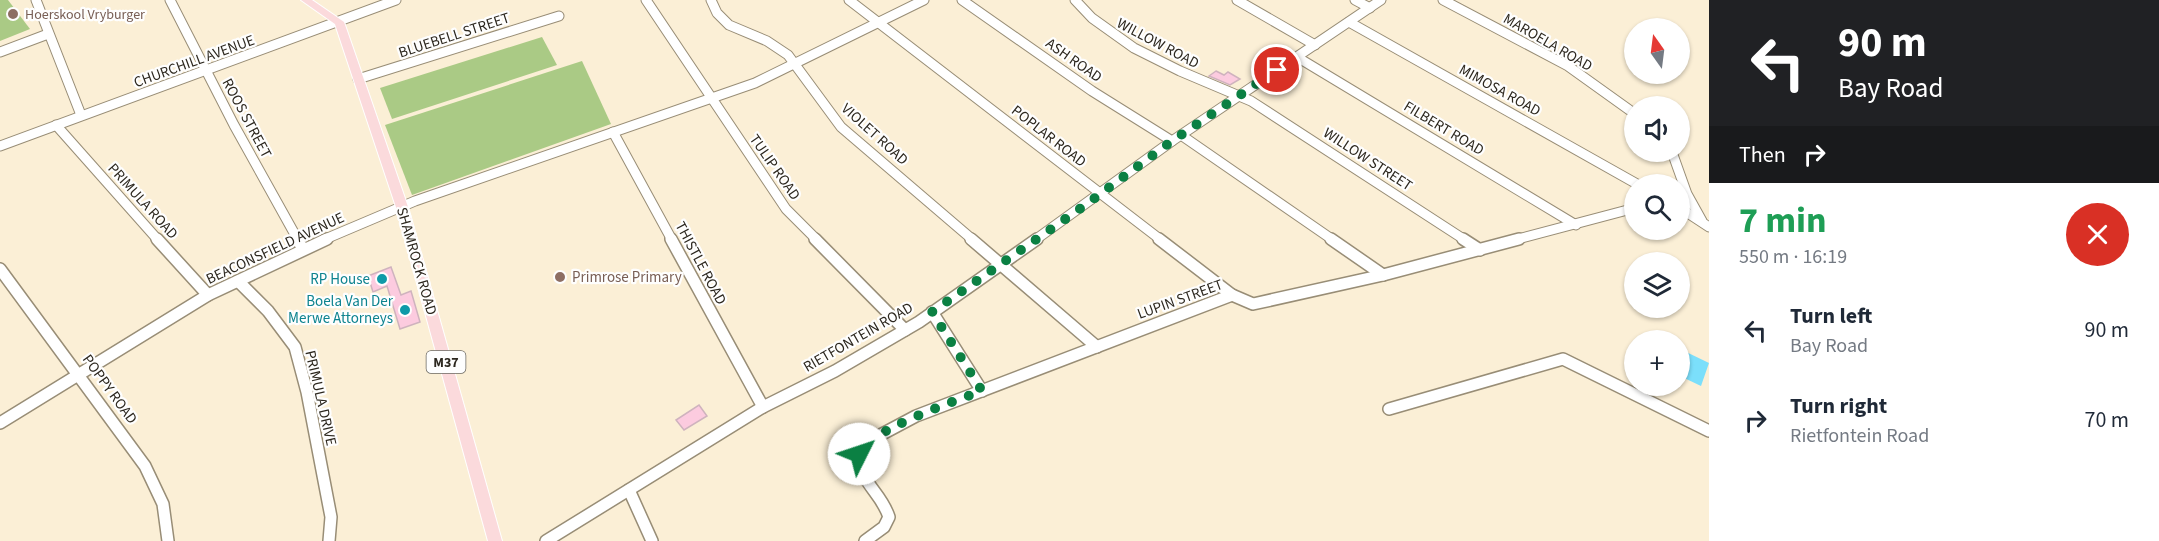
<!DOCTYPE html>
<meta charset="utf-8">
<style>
:root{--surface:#fff;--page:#f6f6f7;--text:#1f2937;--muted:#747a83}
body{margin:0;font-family:"Source Sans 3",sans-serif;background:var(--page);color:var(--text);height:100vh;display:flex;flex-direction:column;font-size:22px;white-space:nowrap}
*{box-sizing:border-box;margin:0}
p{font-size:20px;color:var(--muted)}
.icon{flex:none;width:33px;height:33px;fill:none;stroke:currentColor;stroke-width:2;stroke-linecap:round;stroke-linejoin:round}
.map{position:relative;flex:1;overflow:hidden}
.side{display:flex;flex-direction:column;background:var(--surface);width:450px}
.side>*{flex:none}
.guide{background:#202124;color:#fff;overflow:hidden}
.needle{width:39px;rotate:346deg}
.tools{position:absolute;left:1624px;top:18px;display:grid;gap:12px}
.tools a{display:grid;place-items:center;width:66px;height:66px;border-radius:50%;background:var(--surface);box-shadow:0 2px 4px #0004;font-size:30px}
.pin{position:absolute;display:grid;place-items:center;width:51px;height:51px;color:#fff;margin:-26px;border:3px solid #fff;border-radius:50%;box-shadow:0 2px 6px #0007}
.me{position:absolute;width:66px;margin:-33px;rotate:49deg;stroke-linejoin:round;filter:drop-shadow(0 0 4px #0008)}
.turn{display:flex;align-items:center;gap:21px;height:126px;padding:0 30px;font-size:27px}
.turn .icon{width:78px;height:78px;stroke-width:2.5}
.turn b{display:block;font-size:42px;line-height:51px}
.then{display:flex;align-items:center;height:57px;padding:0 30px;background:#0003;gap:12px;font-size:22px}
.round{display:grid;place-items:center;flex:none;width:63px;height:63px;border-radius:32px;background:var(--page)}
.head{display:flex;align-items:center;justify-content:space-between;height:102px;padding:0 30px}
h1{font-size:36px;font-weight:700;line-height:45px;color:#1e9e55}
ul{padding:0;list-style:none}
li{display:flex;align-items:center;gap:18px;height:90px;padding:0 30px}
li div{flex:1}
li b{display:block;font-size:22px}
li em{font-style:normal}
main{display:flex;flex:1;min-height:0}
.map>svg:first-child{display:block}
.green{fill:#aaca85}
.water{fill:#7bdffb}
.building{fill:#fccbdf;stroke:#cfb3be;stroke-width:1.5}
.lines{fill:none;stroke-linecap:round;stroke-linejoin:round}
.minor-far1-casing{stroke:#988d76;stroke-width:11}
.minor-casing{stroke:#988d76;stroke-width:14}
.major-casing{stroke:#fff;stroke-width:2}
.minor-far1{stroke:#fff;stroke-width:9}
.minor{stroke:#fff;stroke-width:11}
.major{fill:#fbdadc;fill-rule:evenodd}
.route{stroke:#0b8043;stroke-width:10;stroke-dasharray:0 18}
.education-dot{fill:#8d6e63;stroke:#fefefe;stroke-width:2}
.culture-dot{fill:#0f9aa8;stroke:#fefefe;stroke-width:2}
.labels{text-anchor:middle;stroke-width:4.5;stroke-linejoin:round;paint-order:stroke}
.far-education-label{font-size:14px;fill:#785e54;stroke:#fefefe;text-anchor:start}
.shield{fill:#fefefe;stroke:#6b6861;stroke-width:1.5}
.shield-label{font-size:14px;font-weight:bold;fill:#2c271e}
.street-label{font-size:15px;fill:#2c271e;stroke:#fefefe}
.education-label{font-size:15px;fill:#785e54;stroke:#fefefe;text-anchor:start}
.culture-label{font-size:15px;fill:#0d838f;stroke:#fefefe;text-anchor:end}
</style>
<main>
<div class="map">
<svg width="1709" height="541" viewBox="0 0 1709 541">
<rect width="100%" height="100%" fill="#fbefd6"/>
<g class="green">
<polygon points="0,0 8,0 30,29 0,41"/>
<polygon points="542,37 557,65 392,119 380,88"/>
<polygon points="582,61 611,124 412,195 385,125"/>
</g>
<polygon class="water" points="1680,349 1709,363 1701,386 1680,376"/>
<g class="building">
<polygon points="1216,71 1224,75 1228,72 1240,79 1230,85 1209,76"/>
<polygon points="391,267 401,295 411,291 420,322 400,329 387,286 373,292 368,276"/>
<polygon points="699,405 707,416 684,430 676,420"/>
</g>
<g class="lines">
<defs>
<g id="minor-far1">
<polyline points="36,0 81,115"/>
<polyline points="170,0 234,125 298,240"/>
<polyline points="646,0 786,209 817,240"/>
<polyline points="711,0 717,13 729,25 767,41 788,55 841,127 973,240"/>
<polyline points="849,0 1161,240"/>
<polyline points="962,0 1092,91 1172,141"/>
<polyline points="1075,0 1092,18 1134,48 1180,71 1251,101 1465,240"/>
<polyline points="1237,0 1315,45"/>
<polyline points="1355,0 1370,8"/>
<polyline points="1443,0 1568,66 1635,114"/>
<polyline points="1349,22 1637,184"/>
<polyline points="0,52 48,34"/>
<polyline points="1297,57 1576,225"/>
<polyline points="358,79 559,16"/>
<polyline points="56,125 158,240"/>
<polyline points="613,132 672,240"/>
<polyline points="1181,135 1333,240"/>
<polyline points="0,146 396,0"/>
<polyline points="1672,152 1687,194 1702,221"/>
<polyline points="1680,208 1709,227"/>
<polyline points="323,240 415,201 755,83 924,0"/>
<polyline points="1035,240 1172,141 1381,0"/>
<polyline points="1514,240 1635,208"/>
</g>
<g id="minor">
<polyline points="157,239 208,295"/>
<polyline points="297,239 303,249"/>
<polyline points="671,239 763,407"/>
<polyline points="815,239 905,330"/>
<polyline points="971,239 1097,347"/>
<polyline points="1159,239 1232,295 1253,304 1383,275 1519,239"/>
<polyline points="1331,239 1383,275"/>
<polyline points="1463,239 1480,250"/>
<polyline points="0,269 145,466 163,504 168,541"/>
<polyline points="238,281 268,311 295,347 307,392 331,517 329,541"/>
<polyline points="932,312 982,391"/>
<polyline points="1389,409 1563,359 1709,431"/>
<polyline points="0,423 208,295 327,239"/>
<polyline points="629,490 652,541"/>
<polyline points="546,541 763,407 835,371 919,322 1037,239"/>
<path d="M865 541 884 527 889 517C880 490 861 486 859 454L869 441 916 416 1232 295"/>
</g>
<polygon id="major" points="301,0 312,0 344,22 408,207 502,541 488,541 396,207 335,24"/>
</defs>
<use href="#minor-far1" class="minor-far1-casing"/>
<use href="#minor" class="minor-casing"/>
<use href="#major" class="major-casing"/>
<use href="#minor-far1" class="minor-far1"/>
<use href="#minor" class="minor"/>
<use href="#major" class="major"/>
</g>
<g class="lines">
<path class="route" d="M859 454C867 431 957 400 982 391L932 312 1084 206 1172 141 1277 70"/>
</g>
<g class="education-dot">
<circle cx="13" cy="14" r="6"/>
<circle cx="560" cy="277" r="6"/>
</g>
<g class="culture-dot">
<circle cx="382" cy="279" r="6"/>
<circle cx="405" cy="310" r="6"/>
</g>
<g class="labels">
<g class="far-education-label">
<text x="25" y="19">Hoerskool Vryburger</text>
</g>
<rect class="shield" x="426.5" y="351" width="39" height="22" rx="4.5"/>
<g class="shield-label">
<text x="446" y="367">M37</text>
</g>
<g class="street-label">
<text transform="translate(454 35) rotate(-18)" y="5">BLUEBELL STREET</text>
<text transform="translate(1548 42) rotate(30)" y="5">MAROELA ROAD</text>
<text transform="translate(1158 43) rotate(28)" y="5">WILLOW ROAD</text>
<text transform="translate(1074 60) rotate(35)" y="5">ASH ROAD</text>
<text transform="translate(194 61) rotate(-20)" y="5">CHURCHILL AVENUE</text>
<text transform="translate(1500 90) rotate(29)" y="5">MIMOSA ROAD</text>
<text transform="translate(247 118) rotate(62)" y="5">ROOS STREET</text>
<text transform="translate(1444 128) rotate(31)" y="5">FILBERT ROAD</text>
<text transform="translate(875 134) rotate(42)" y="5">VIOLET ROAD</text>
<text transform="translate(1049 136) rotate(38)" y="5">POPLAR ROAD</text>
<text transform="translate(1368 159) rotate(33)" y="5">WILLOW STREET</text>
<text transform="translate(775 167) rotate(55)" y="5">TULIP ROAD</text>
<text transform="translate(143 201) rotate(48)" y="5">PRIMULA ROAD</text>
<text transform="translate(275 248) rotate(-25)" y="5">BEACONSFIELD AVENUE</text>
<text transform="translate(417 261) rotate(74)" y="5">SHAMROCK ROAD</text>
<text transform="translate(701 263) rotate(62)" y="5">THISTLE ROAD</text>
<text transform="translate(1180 299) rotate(-20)" y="5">LUPIN STREET</text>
<text transform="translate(858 337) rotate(-30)" y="5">RIETFONTEIN ROAD</text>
<text transform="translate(110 389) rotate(54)" y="5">POPPY ROAD</text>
<text transform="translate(321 398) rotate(77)" y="5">PRIMULA DRIVE</text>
</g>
<g class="education-label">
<text x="572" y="282">Primrose Primary</text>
</g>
<g class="culture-label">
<text x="370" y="284">RP House</text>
<text x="393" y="306">Boela Van Der<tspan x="393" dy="17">Merwe Attorneys</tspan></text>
</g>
</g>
</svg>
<div class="tools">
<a><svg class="needle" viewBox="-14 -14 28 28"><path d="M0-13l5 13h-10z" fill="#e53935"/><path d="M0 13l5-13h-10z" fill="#747a83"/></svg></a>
<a><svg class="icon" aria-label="sound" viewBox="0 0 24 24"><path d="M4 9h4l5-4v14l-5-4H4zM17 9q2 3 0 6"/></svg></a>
<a><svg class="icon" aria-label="search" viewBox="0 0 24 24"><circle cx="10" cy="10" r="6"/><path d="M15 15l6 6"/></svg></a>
<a><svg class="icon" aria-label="layers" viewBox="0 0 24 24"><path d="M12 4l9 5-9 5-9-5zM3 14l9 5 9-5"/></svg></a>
<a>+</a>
</div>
<div class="pin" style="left:1277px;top:70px;background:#d93025"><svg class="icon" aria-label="arrive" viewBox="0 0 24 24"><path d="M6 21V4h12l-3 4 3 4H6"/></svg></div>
<svg class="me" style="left:859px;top:454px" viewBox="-20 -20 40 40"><circle r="19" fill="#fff"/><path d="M0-13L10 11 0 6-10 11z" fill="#0b8043"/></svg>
</div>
<section class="side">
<div class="guide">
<div class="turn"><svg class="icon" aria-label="left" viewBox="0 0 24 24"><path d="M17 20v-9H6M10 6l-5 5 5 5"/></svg><div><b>90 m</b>Bay Road</div></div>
<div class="then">Then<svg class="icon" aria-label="right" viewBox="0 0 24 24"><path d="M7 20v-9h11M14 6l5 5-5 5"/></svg></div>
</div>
<div class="head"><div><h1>7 min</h1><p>550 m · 16:19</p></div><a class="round" style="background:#d93025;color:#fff"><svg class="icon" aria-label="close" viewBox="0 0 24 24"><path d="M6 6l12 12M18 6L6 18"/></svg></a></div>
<ul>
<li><svg class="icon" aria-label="left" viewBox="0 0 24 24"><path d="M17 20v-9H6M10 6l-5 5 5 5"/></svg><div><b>Turn left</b><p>Bay Road</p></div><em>90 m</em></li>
<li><svg class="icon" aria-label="right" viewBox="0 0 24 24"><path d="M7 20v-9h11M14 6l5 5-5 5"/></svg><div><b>Turn right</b><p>Rietfontein Road</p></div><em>70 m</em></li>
</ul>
</section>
</main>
